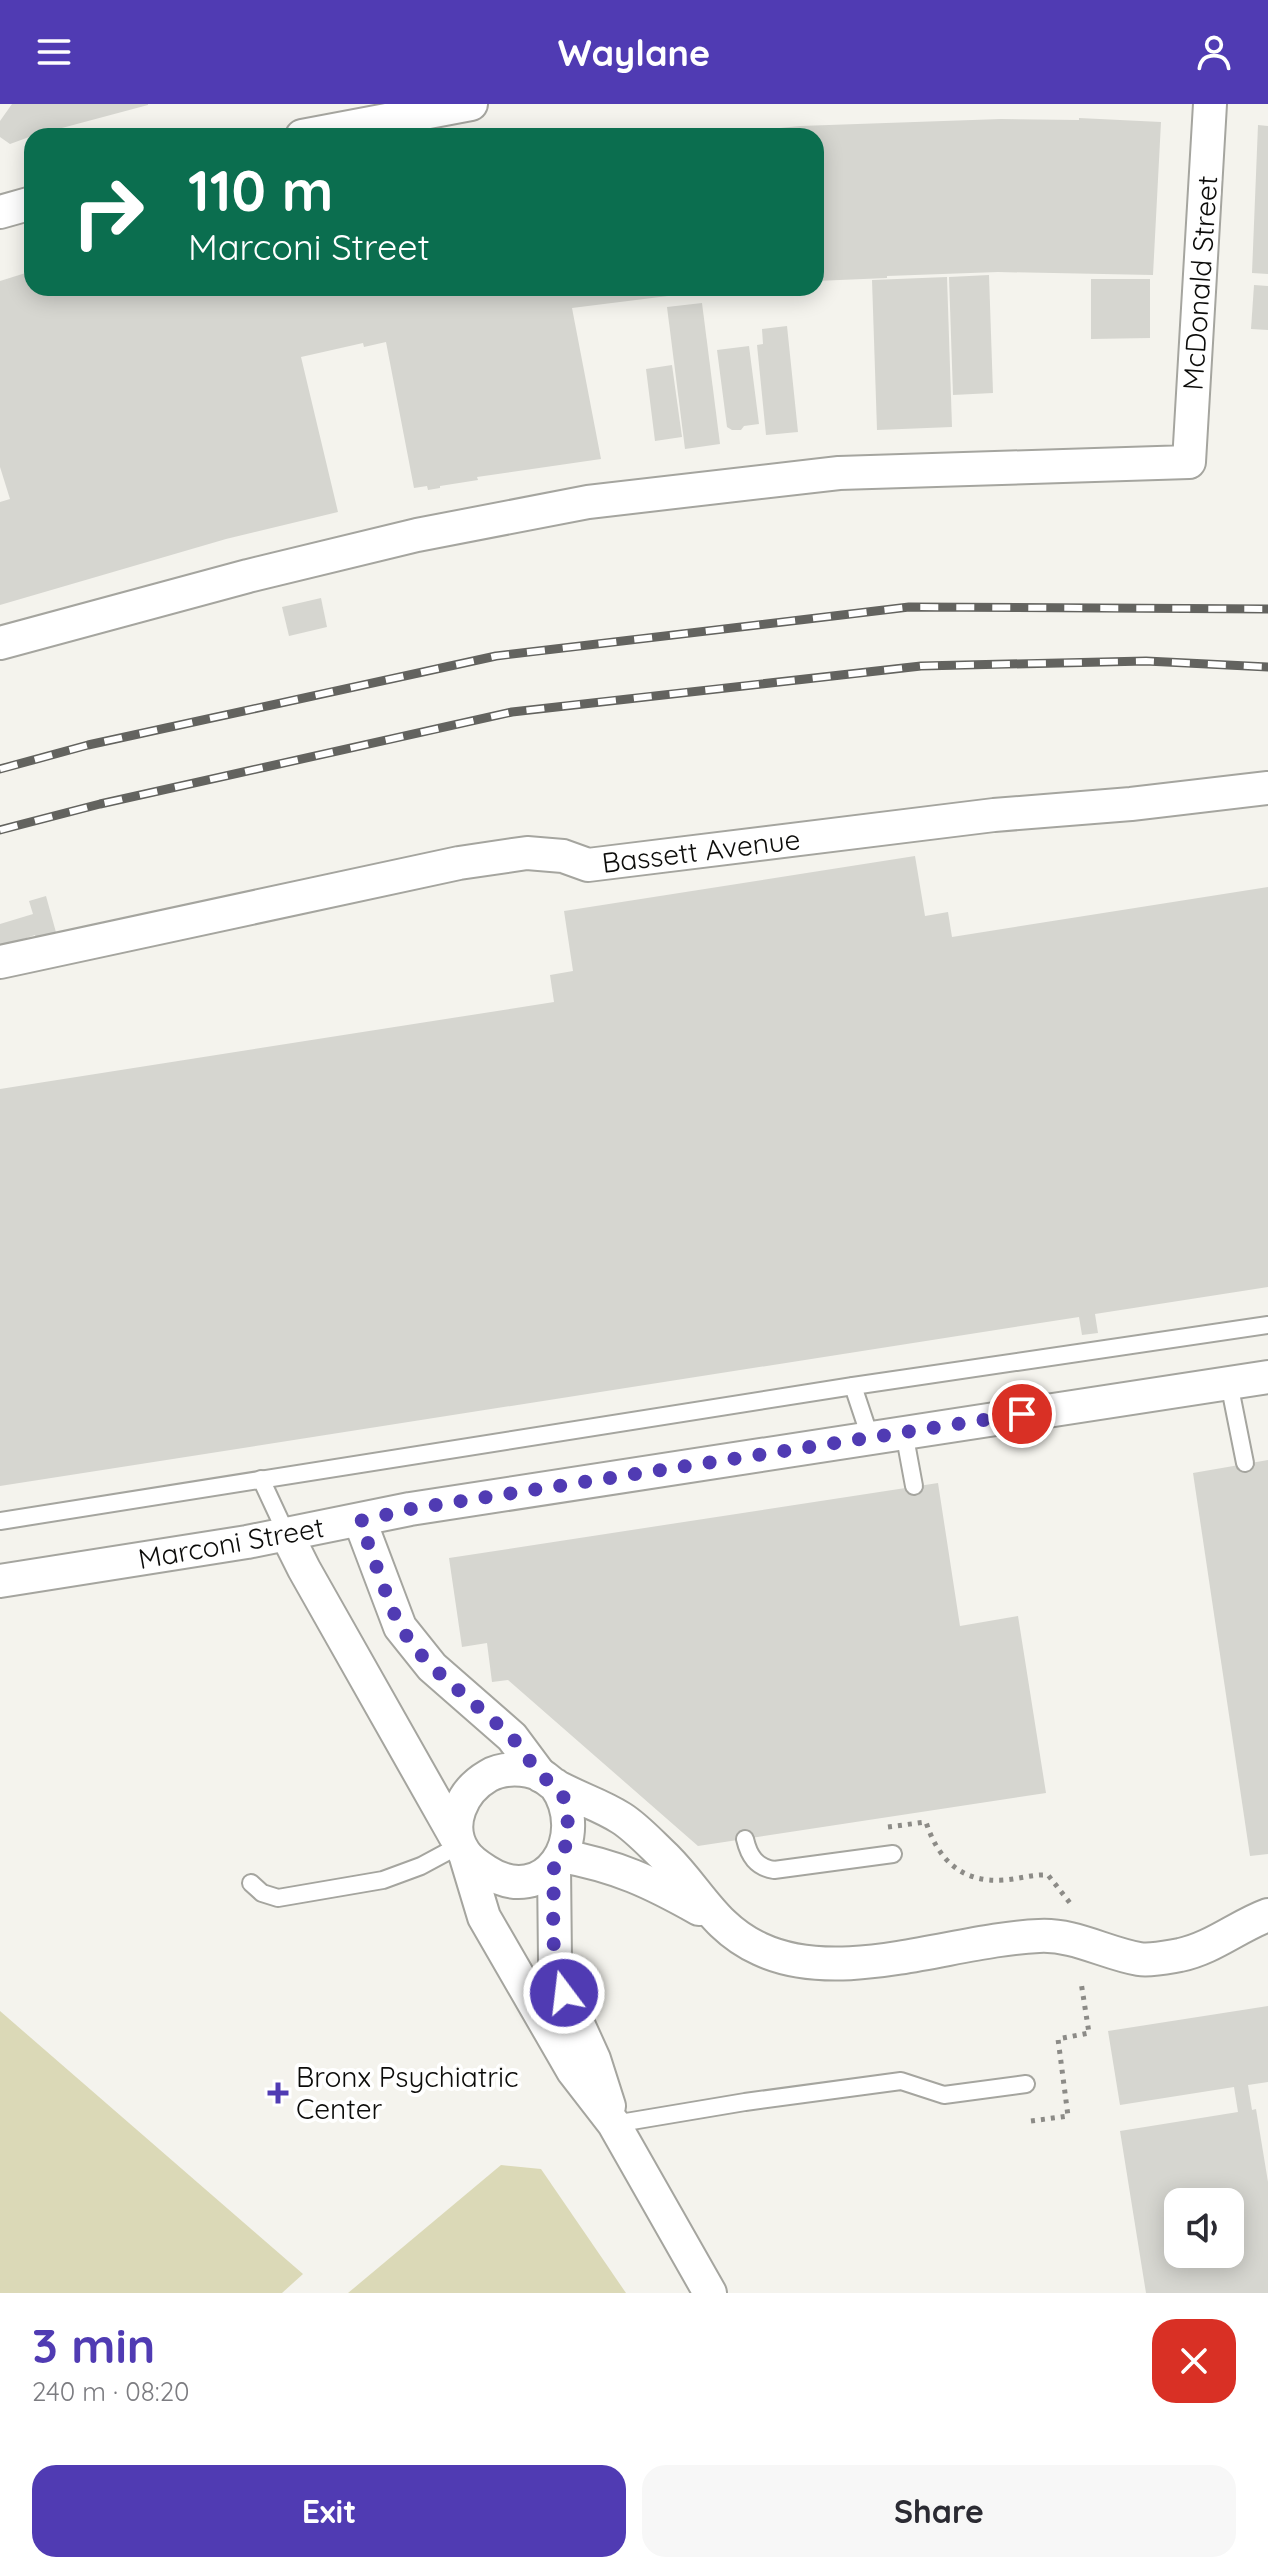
<!DOCTYPE html>
<meta charset="utf-8">
<style>
:root{--surface:#fff;--page:#f7f7f7;--text:#2b2b33;--muted:#7c7c81;--accent:#503bb3}
body{margin:0;font-family:Quicksand,sans-serif;background:var(--page);color:var(--text);height:100vh;display:flex;flex-direction:column;font-size:30px;white-space:nowrap}
*{box-sizing:border-box;margin:0}
p{font-size:26px;color:var(--muted)}
.icon{flex:none;width:44px;height:44px;fill:none;stroke:currentColor;stroke-width:2;stroke-linecap:round;stroke-linejoin:round}
.map{position:relative;height:2189px;overflow:hidden}
.sheet{display:flex;flex-direction:column;background:var(--surface);flex:1}
.sheet>*{flex:none}
.guide{position:absolute;left:24px;top:24px;width:800px;height:168px;border-radius:24px;box-shadow:0 4px 20px #0003;background:#0b6e4f;color:#fff;overflow:hidden}
.tools{position:absolute;left:1164px;top:2084px;display:grid;gap:16px}
.tools a{display:grid;place-items:center;width:80px;height:80px;border-radius:16px;background:var(--surface);box-shadow:0 4px 20px #0003;font-size:40px}
.pin{position:absolute;display:grid;place-items:center;width:68px;height:68px;color:#fff;margin:-34px;border:4px solid #fff;border-radius:50%;box-shadow:0 2px 8px #0007}
.me{position:absolute;width:88px;margin:-44px;rotate:345deg;stroke-linejoin:round;filter:drop-shadow(0 0 6px #0008)}
.turn{display:flex;align-items:center;gap:28px;height:168px;padding:0 32px;font-size:36px}
.turn .icon{width:104px;height:104px;stroke-width:2.5}
.turn b{display:block;font-size:56px;line-height:68px}
.round{display:grid;place-items:center;flex:none;width:84px;height:84px;border-radius:24px;background:var(--page)}
.overview{display:flex;align-items:center;justify-content:space-between;height:136px;padding:0 32px}
h1{font-size:48px;font-weight:700;line-height:60px;color:var(--accent)}
.primary-button{display:flex;gap:16px;margin-top:auto;padding:16px 32px}
.primary-button a{flex:1;height:92px;border-radius:24px;background:var(--accent);color:#fff;font-size:32px;font-weight:700;line-height:92px;text-align:center}
.primary-button a+a{background:var(--page);color:var(--text)}
header{display:flex;justify-content:space-between;align-items:center;height:104px;padding:0 32px;background:var(--accent);color:#fff;font-size:36px;font-weight:700}
.map>svg:first-child{display:block}
.green{fill:#dbd9b7}
.building{fill:#d6d6d0;fill-rule:evenodd}
.lines{fill:none;stroke-linecap:round;stroke-linejoin:round}
.service-casing{stroke:#a5a59f;stroke-width:20}
.minor-casing{stroke:#a5a59f;stroke-width:36}
.path{stroke:#8c8b87;stroke-width:5;stroke-dasharray:4 6;stroke-linecap:butt}
.service{stroke:#fff;stroke-width:16}
.minor{stroke:#fff;stroke-width:32}
.rail-casing{stroke:#63635f;stroke-width:9}
.rail{stroke:#fff;stroke-width:6;stroke-dasharray:18;stroke-linecap:butt}
.route{stroke:#503bb3;stroke-width:14;stroke-dasharray:0 25.2}
.poi-dot{fill:#503bb3;stroke:#fff;stroke-width:3}
.labels{text-anchor:middle;stroke-width:8;stroke-linejoin:round;paint-order:stroke}
.street-label{font-size:28px;fill:#0c0c0a;stroke:#fff}
.poi-label{font-size:28px;fill:#0c0c0a;stroke:#fff;text-anchor:start}
</style>
<header><svg class="icon" aria-label="menu" viewBox="0 0 24 24"><path d="M4 6h16M4 12h16M4 18h16"/></svg>Waylane<svg class="icon" aria-label="person" viewBox="0 0 24 24"><circle cx="12" cy="8" r="4"/><path d="M4 21q1-7 8-7t8 7"/></svg></header>
<div class="map">
<svg width="1268" height="2189" viewBox="0 0 1268 2189">
<rect width="100%" height="100%" fill="#f4f3ed"/>
<g class="green">
<polygon points="0,1907 303,2170 282,2189 0,2189"/>
<polygon points="501,2061 541,2065 626,2189 348,2189"/>
</g>
<g class="building">
<polygon points="12,0 148,0 148,1 32,32 10,40 0,33 0,17"/>
<polygon points="1079,14 1161,18 1153,171 998,168 887,172 887,174 816,177 816,32 719,32 719,30 800,22 1001,15 1079,16"/>
<polygon points="1258,21 1268,22 1268,170 1252,169"/>
<polygon points="32,167 32,184 715,184 716,186 572,204 601,355 477,373 478,376 440,382 440,384 428,386 427,382 414,384 386,238 364,243 363,239 301,253 338,408 226,435 0,501 0,398 10,395 0,363 0,177"/>
<polygon points="989,171 993,289 953,291 949,173"/>
<polygon points="947,173 952,323 877,326 872,176"/>
<polygon points="1091,175 1150,175 1150,234 1091,235"/>
<polygon points="1254,181 1268,182 1268,226 1251,225"/>
<polygon points="702,199 720,340 685,345 667,203"/>
<polygon points="787,222 798,328 766,331 757,241 763,240 762,225"/>
<polygon points="749,242 759,320 744,322 741,326 732,326 727,323 717,246"/>
<polygon points="672,261 682,333 655,337 646,265"/>
<polygon points="321,494 327,523 289,532 282,503"/>
<polygon points="915,752 925,812 948,808 952,833 1268,783 1268,1183 1095,1210 1098,1229 1082,1231 1079,1213 0,1382 0,985 554,898 550,871 573,867 564,807"/>
<polygon points="46,792 57,832 37,838 35,831 0,843 0,820 33,810 29,797"/>
<polygon points="1268,1356 1268,1750 1250,1752 1193,1369"/>
<polygon points="938,1379 960,1522 1018,1512 1046,1689 698,1742 508,1576 492,1578 487,1539 462,1543 449,1454"/>
<path d="M1268 1902V1978L1248 1981 1252 2006 1256 2005 1268 2078V2189H1146L1120 2027 1238 2008 1234 1983 1120 2001 1108 1927ZM1178 2098H1230V2150H1178Z"/>
</g>
<g class="lines">
<defs>
<g id="service">
<polyline points="1229,1279 1245,1359"/>
<polyline points="853,1282 870,1333"/>
<polyline points="904,1328 914,1382"/>
<polyline points="261,1375 287,1431"/>
<polyline points="0,1417 853,1282 1268,1221"/>
<path d="M745 1735C749 1752 756 1763 774 1766L893 1750"/>
<polyline points="251,1779 262,1789 278,1794 383,1776 421,1762 460,1741"/>
<polyline points="614,2020 745,1998 901,1977 944,1991 1026,1980"/>
</g>
<g id="minor">
<polyline points="302,32 471,0"/>
<polyline points="0,108 32,99"/>
<polyline points="0,539 248,472 417,431 588,398 839,369 1189,358 1210,0"/>
<polyline points="0,858 459,759 527,749 563,752 588,761 994,711 1131,700 1268,684"/>
<polyline points="360,1417 400,1523 432,1563 512,1633 541,1672"/>
<polyline points="287,1431 304,1465 455,1732"/>
<polyline points="0,1477 247,1438 410,1405 1268,1273"/>
<path d="M555 1681C592 1733 545 1806 486 1767 478 1762 469 1756 464 1748 446 1721 462 1687 488 1672 503 1663 526 1664 541 1671 546 1674 551 1679 556 1682 577 1694 601 1701 621 1714 637 1724 652 1741 666 1754 699 1787 715 1825 760 1845 841 1883 955 1835 1039 1832 1074 1830 1105 1849 1139 1855 1151 1857 1168 1853 1180 1851 1213 1844 1238 1822 1268 1811"/>
<polyline points="465,1750 484,1813 573,1967 614,2020 710,2189"/>
<path d="M562 1752C617 1762 651 1778 699 1805"/>
<polyline points="554,1762 555,1858 564,1889 594,1955 609,2002"/>
</g>
</defs>
<use href="#service" class="service-casing"/>
<use href="#minor" class="minor-casing"/>
<g class="path">
<path d="M888 1723 926 1718C938 1756 962 1779 1004 1776 1019 1775 1033 1770 1048 1771L1070 1799"/>
<polyline points="1031,2017 1068,2012 1058,1935 1089,1929 1081,1878"/>
</g>
<use href="#service" class="service"/>
<use href="#minor" class="minor"/>
<defs>
<g id="rail">
<polyline points="0,665 88,641 496,552 909,503 1268,505"/>
<polyline points="0,726 100,700 512,608 921,562 1146,557 1268,563"/>
</g>
</defs>
<use href="#rail" class="rail-casing"/>
<use href="#rail" class="rail"/>
</g>
<g class="lines">
<polyline class="route" points="564,1889 555,1858 553,1830 554,1762 562,1752 567,1737 568,1707 564,1694 555,1681 541,1672 512,1633 432,1563 416,1545 400,1523 390,1500 360,1417 410,1405 1022,1310"/>
</g>
<path class="poi-dot" d="M274 1977h8v8h8v8h-8v8h-8v-8h-8v-8h8z"/>
<g class="labels">
<g class="street-label">
<text transform="translate(1200 179) rotate(-86)" y="10">McDonald Street</text>
<text transform="translate(701 747) rotate(-7)" y="10">Bassett Avenue</text>
<text transform="translate(231 1439) rotate(-10)" y="10">Marconi Street</text>
</g>
<g class="poi-label">
<text x="296" y="1983">Bronx Psychiatric<tspan x="296" dy="32">Center</tspan></text>
</g>
</g>
</svg>
<div class="tools">
<a><svg class="icon" aria-label="sound" viewBox="0 0 24 24"><path d="M4 9h4l5-4v14l-5-4H4zM17 9q2 3 0 6"/></svg></a>
</div>
<div class="pin" style="left:1022px;top:1310px;background:#d93025"><svg class="icon" aria-label="arrive" viewBox="0 0 24 24"><path d="M6 21V4h12l-3 4 3 4H6"/></svg></div>
<svg class="me" style="left:564px;top:1889px" viewBox="-20 -20 40 40"><circle r="17" fill="#503bb3" stroke="#fff" stroke-width="3"/><path d="M0-11L8 9 0 5-8 9z" fill="#fff"/></svg>
<div class="guide">
<div class="turn"><svg class="icon" aria-label="right" viewBox="0 0 24 24"><path d="M7 20v-9h11M14 6l5 5-5 5"/></svg><div><b>110 m</b>Marconi Street</div></div>
</div>
</div>
<section class="sheet">
<div class="overview"><div><h1>3 min</h1><p>240 m · 08:20</p></div><a class="round" style="background:#d93025;color:#fff"><svg class="icon" aria-label="close" viewBox="0 0 24 24"><path d="M6 6l12 12M18 6L6 18"/></svg></a></div>
<div class="primary-button"><a>Exit</a><a>Share</a></div>
</section>
